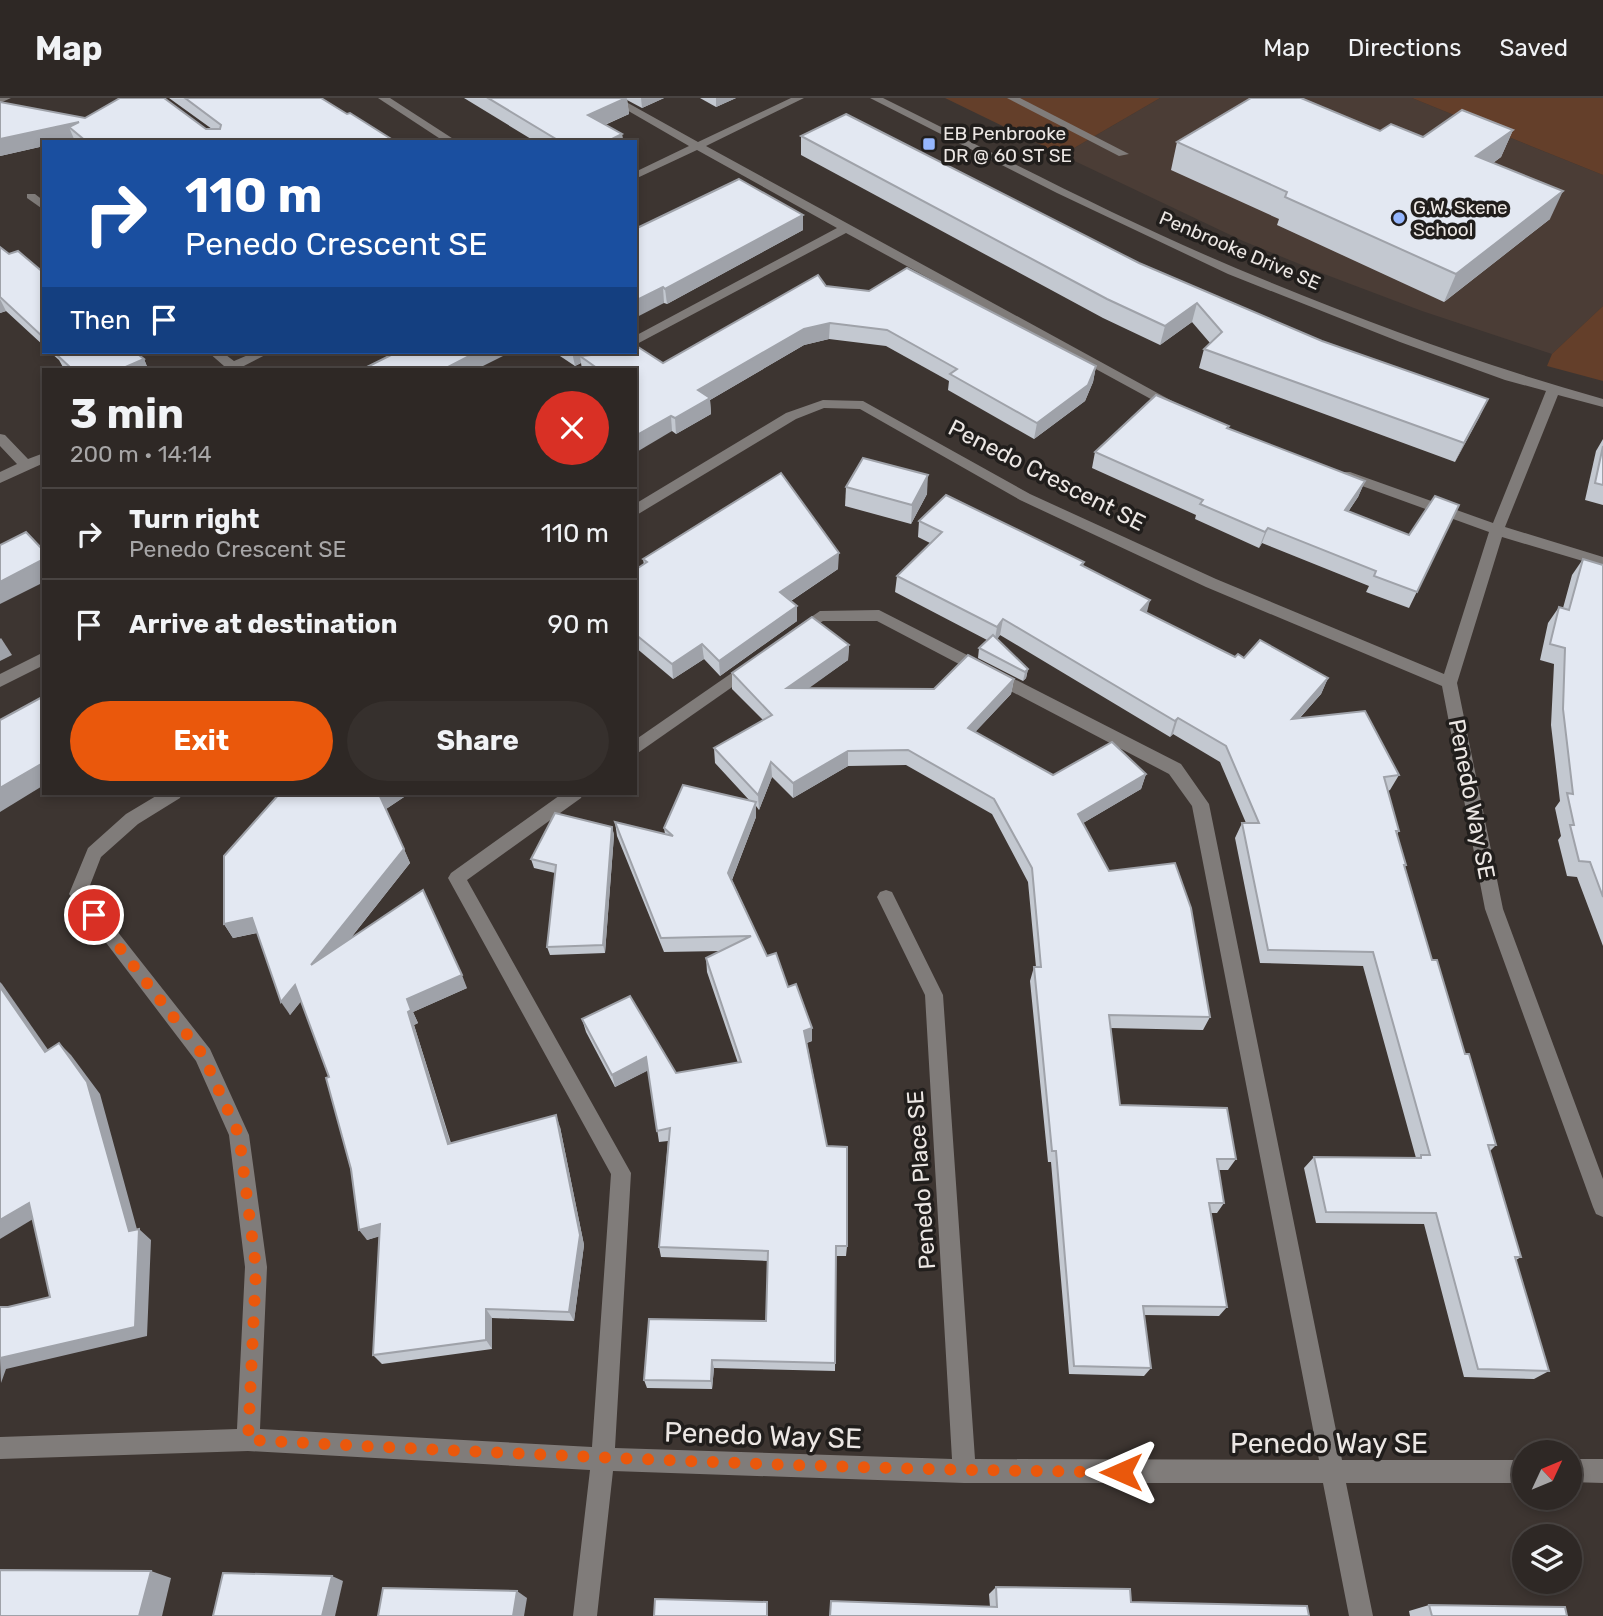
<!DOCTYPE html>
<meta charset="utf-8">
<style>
:root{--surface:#2e2825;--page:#36302d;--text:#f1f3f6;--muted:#a7a6a7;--line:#494442;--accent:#ea580c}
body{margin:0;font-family:Rubik,sans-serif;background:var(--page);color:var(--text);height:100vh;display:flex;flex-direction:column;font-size:26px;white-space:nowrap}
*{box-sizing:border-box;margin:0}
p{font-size:23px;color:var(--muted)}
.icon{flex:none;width:38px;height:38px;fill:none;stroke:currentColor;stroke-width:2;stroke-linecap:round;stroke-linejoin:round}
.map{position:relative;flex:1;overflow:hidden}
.drawer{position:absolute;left:42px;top:270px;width:595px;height:427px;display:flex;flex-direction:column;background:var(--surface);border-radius:0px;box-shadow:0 4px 10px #0003,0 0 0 2px var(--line)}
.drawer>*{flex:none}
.banner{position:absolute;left:42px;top:42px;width:595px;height:214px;border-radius:0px;box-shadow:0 4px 10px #0003,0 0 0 2px var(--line);background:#1a4fa0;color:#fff;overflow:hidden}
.needle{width:46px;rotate:46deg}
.tools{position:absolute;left:1512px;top:1342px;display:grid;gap:14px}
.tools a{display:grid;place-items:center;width:70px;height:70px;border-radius:50%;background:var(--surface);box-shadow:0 4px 10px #0003,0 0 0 2px var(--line);font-size:35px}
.pin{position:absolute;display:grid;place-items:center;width:60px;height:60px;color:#fff;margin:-30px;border:4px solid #fff;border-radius:50%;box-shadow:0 2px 7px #0007}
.me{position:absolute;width:77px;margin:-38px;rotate:270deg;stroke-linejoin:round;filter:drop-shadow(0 0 5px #0008)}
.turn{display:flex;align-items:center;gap:24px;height:147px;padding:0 28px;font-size:32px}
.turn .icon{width:91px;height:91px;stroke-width:2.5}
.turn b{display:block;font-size:49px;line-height:60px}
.then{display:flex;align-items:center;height:66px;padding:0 28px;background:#0003;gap:14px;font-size:26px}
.round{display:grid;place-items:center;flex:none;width:74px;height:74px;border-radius:37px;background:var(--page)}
.headline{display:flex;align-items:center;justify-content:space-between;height:119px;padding:0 28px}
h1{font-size:42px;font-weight:700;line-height:52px}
.cta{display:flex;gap:14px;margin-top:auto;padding:14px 28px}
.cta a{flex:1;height:80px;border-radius:42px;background:var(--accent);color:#fff;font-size:28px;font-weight:700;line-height:80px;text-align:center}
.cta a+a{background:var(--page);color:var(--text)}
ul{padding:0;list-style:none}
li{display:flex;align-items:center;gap:21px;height:91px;padding:0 28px;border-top:2px solid var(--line)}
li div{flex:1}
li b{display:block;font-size:26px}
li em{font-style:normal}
header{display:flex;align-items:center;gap:42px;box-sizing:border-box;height:98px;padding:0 35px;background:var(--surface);border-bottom:2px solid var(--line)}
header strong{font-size:33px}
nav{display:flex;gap:38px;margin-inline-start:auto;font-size:24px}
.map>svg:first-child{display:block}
.built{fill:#4b3d36}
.green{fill:#643f2a}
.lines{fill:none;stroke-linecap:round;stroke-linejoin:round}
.minor{fill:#807c7a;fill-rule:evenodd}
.wall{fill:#c3c8d0}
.shaded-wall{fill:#9fa2a9}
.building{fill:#e3e8f2;stroke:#9fa2a9;stroke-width:2}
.route{stroke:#ea580c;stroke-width:12;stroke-dasharray:0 21.6}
.poi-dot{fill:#95b6fd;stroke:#211e1c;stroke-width:2.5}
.labels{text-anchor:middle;stroke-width:7;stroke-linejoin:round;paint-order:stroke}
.far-poi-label{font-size:19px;fill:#ece7e4;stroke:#211e1c;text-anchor:start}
.far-street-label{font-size:19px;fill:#ece7e4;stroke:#211e1c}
.street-label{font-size:23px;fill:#ece7e4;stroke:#211e1c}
.near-street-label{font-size:28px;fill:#ece7e4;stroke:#211e1c}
</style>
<header>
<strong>Map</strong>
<nav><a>Map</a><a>Directions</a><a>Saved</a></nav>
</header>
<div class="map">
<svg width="1603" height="1518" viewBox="0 0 1603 1518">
<rect width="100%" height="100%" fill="#3d3531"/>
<polygon class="built" points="1160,0 1412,0 1603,77 1603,208 1552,256 1422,213 1324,176 1243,143 1062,57"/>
<g class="green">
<polygon points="945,0 1160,0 1062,57"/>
<polygon points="1412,0 1603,0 1603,77"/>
<polygon points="1603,208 1603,283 1547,268 1552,256"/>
</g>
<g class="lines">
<g class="minor">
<polygon points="0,0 11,0 0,5"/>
<polygon points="378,0 390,0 458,44 445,44"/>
<polygon points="606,0 619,0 698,44 791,0 804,0 706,48 1183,309 1181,312 1171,312 846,135 635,247 635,238 837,130 697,52 635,81 635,74 689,48"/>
<path d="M870 0H883C1000 58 1117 120 1238 171 1357 221 1478 266 1603 301V309L1558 297 1505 429 1603 459V469L1502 439 1457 585 1503 811 1603 1081V1119L1596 1116 1593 1109 1485 811 1442 588 1206 489 1020 402 860 311 824 310 796 321 635 418V406L786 315 823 302 863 303 1030 396 1216 481 1444 576 1489 434 1340 380 1338 377 1340 374H1350L1493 425 1546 293 1505 282 1400 244 1228 176 1057 95Z"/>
<polygon points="1007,0 1020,0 1129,56 1119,58"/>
<polygon points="27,96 35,96 44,103 44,112 27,100"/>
<polygon points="208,254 222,254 234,263 255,254 271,254 238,271 222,271 224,268"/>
<polygon points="0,336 5,337 28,361 44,355 44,365 0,385 0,374 17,366 0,348"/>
<polygon points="879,512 1181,666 1209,706 1342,1362 1524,1362 1524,1385 1346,1385 1373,1518 1349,1518 1323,1385 964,1385 613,1373 597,1518 573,1518 590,1372 248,1353 0,1361 0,1339 237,1331 245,1169 229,1037 196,963 69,796 88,750 126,716 161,695 182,695 180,700 138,726 101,759 87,795 210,951 249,1037 267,1169 260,1331 592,1349 611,1076 448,780 451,775 563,695 583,695 581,700 467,782 631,1075 615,1350 952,1361 925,897 877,799 880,794 886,792 892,794 943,897 975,1361 1319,1362 1192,708 1169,676 877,523 823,523 797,540 789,534 820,513"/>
<polygon points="44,554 44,567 0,589 0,576"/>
<polygon points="752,561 760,567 758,571 635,657 635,642"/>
<polygon points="1570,1361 1603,1361 1603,1385 1570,1384"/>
</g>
</g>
<g class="wall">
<polygon points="169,0 321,0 347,16 396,44 76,44 74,41 63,44 44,44 44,48 0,58 0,4 85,20 212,31"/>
<polygon points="464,0 664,0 642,10 627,2 629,16 605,27 622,36 623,44 536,44"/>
<polygon points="700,0 736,0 716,9"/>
<polygon points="1513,32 1501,59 1493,65 1550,121 1444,204 1277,127 1279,121 1171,72 1177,44 1380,33 1423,39"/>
<polygon points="801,38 1139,165 1322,243 1488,301 1455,364 1199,270 1204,251 1210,245 1192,224 1160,247 1103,220 801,57"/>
<polygon points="803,117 803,132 667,206 664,205 635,131"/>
<polygon points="0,149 9,156 44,175 44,248 6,213 0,215"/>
<polygon points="826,188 1096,268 1093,284 1085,303 1034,341 948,292 949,283 886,248 829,241 804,247 710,302 711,316 676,336 672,333 635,271 582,271 581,265 575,268 554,254 635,254 663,265"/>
<polygon points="50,254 135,254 144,261 148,271 64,271 59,262"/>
<polygon points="1229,328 1228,331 1365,383 1358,399 1348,414 1409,437 1459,407 1409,510 1366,494 1369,488 1262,445 1259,450 1195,421 1196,417 1092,370 1095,354"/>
<polygon points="1603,341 1603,407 1585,402 1596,353"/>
<polygon points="846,389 927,396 911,426 845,408"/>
<polygon points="919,423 1084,464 1083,468 1147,515 1235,559 1244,560 1328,580 1321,596 1299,621 1399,677 1390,692 1388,693 1399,733 1397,736 1406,767 1405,769 1432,862 1496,1047 1490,1053 1521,1159 1516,1162 1549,1273 1534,1281 1464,1279 1424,1126 1316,1125 1304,1070 1314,1059 1416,1060 1363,868 1260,865 1235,740 1242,725 1246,725 1220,664 1173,636 1170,639 1000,537 997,541 1028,571 1026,580 1023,583 978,560 979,550 987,542 895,494 897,478 930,445 918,439"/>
<polygon points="643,461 838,471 791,503 797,508 797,523 720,578 704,561 673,581 635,549 635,472 644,467"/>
<polygon points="1583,461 1603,467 1603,848 1577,779 1567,778 1558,742 1561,738 1555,710 1560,703 1551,627 1554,566 1540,562 1548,525 1559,509 1563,510 1572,477"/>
<polygon points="849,547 848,562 808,590 934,591 1014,581 1011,596 975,634 1053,677 1146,676 1141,691 1083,725 1109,773 1210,919 1203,932 1110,930 1120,1007 1236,1061 1228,1072 1219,1072 1224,1105 1217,1115 1211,1115 1227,1209 1219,1218 1144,1217 1151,1270 1144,1278 1069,1276 1051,1064 1048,1064 1030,883 1034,869 1036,869 1028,784 992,716 906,667 848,668 793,700 772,679 759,712 756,708 756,719 732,782 767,858 788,889 812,943 807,945 847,1148 846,1158 836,1158 835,1273 714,1270 712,1291 647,1290 644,1282 766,1223 768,1163 661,1159 659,1149 668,1043 659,1044 648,972 615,989 586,934 582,921 676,975 738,965 707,874 706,860 721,853 664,854 617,738 615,724 665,736 664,730 750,703 715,665 714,650 763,622 732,591 732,575"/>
<polygon points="280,695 410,695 386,711 410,765 350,841 467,890 413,914 418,925 414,927 451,1045 560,1029 584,1147 574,1223 492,1220 492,1251 382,1266 373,1257 379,1138 367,1142 329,979 301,903 290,917 257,835 233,840 224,826"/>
<polygon points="612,729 614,737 605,855 550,857 547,849 555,775 534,770 531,761"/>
<polygon points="996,1489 1131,1504 1309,1518 830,1518 831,1503 990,1509 989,1496"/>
<polygon points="1429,1507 1567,1518 1410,1518 1409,1513"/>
</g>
<g class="shaded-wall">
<polygon points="627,0 629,16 590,33 588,17"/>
<polygon points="641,0 664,0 642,10"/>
<polygon points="716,0 736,0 716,9"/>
<polygon points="79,24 69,29 74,41 63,44 44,44 44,48 0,58 0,41"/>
<polygon points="1513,32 1501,59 1465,85 1476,58"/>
<polygon points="622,36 623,44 606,44"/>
<polygon points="1563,93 1550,121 1444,204 1456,176"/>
<polygon points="803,117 803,132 667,206 665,191"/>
<polygon points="663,189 664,205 635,220 635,203"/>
<polygon points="0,201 6,213 0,215"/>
<polygon points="1197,205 1192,224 1160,247 1165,228"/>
<polygon points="830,225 829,241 804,247 710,302 711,316 676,336 675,320 698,292 804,231"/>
<polygon points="477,254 511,254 477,271 448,271 448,269"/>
<polygon points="572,254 601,254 586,262 580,258 581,265 575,268"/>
<polygon points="144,261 148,271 121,271"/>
<polygon points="1096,268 1093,284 1085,303 1034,341 1037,325"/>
<polygon points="1488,301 1479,320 1455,364 1464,345"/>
<polygon points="671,318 672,333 635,355 635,338"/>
<polygon points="928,377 927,396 911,426 912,407"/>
<polygon points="1365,383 1358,399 1338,428 1345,412"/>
<polygon points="1268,430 1262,445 1259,450 1265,434"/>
<polygon points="839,455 838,471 780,510 780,494"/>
<polygon points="44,461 44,484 0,506 0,484"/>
<polygon points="1150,502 1146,518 1141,512"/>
<polygon points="797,508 797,523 720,578 719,563"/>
<polygon points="1003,521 1000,537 994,546 997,529"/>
<polygon points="1,540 12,557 0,563 0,541"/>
<polygon points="702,546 704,561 673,581 672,566"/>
<polygon points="849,547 848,562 787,606 787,590"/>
<polygon points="1028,571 1026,580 1023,583 1025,574"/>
<polygon points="1328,580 1321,596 1284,637 1292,621"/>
<polygon points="1014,581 1011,596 965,645 968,630"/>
<polygon points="1178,620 1173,636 1170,639 1175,623"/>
<polygon points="848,653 848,668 793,700 793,685"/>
<polygon points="771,664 772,679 759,712 758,697"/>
<polygon points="43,665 44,687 0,714 0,690"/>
<polygon points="1146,676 1141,691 1073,731 1078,716"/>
<polygon points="382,695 410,695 386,711 379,696"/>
<polygon points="756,704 756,719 729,789 728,775"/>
<polygon points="612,729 614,737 605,855 603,847"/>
<polygon points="404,751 410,765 319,880 311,867"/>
<polygon points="252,820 261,834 233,840 224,826"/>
<polygon points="462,877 467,890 413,914 418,925 414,927 454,1057 448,1046 408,914 407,901"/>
<polygon points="0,884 2,886 58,966 45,954 0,889"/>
<polygon points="295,887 303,901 290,917 281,904"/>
<polygon points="812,930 812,943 804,945 804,933"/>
<polygon points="59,945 71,957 100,996 138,1135 139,1131 151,1142 147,1238 6,1271 1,1285 0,1260 129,1133"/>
<polygon points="646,959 649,972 615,989 612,977"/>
<polygon points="556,1017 560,1029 584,1147 574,1223 569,1214"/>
<polygon points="29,1105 43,1115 0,1141 0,1122"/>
<polygon points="380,1126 388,1136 367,1142 359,1132"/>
<polygon points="486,1211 492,1220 492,1251 486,1242"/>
<polygon points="712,1262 714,1270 712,1291 711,1283"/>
<polygon points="151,1473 171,1480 162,1518 139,1518"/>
<polygon points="332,1478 343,1483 335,1518 322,1518"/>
<polygon points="517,1493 527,1500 524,1518 513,1518"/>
</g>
<g class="building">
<polygon points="120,0 164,0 206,31 220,31 221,27 185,0 321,0 347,16 350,15 396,44 87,44 69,29 79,24 0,41 0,4 85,20"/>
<polygon points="488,0 626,0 588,17 622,36 606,44 561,44"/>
<polygon points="1251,0 1301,0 1380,33 1391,26 1423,39 1462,12 1513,32 1476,58 1563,93 1456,176 1285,99 1287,94 1177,44"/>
<polygon points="846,16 1139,165 1322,243 1488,301 1464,345 1204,251 1222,234 1197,205 1165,228 1107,201 801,38"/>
<polygon points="739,81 803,117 665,191 663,189 635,203 635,131"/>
<polygon points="0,149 9,156 18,153 44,175 44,240 0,199"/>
<polygon points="907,170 1096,268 1088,287 1037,325 950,276 957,271 887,232 830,225 804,231 698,292 710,300 675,320 671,318 635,338 635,271 587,271 594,268 580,258 591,257 597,254 635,254 635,247 663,265 818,177 826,188 869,193"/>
<polygon points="59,254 135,254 144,261 121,271 72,271 57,257 61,256"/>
<polygon points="397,254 477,254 448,269 452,271 363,271"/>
<polygon points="1156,297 1229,328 1227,330 1365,383 1345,412 1409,437 1435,398 1459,407 1417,494 1374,478 1376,473 1268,430 1265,434 1200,406 1203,402 1095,354"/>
<polygon points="1603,348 1603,387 1595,385"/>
<polygon points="863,360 928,377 912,407 846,389"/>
<polygon points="781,375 839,455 780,494 797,508 719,563 702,546 672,566 635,536 635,472 647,464 643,461"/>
<polygon points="946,397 1084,464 1081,467 1150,502 1141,512 1235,559 1238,556 1244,560 1260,542 1328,580 1292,621 1365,613 1399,677 1384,679 1399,733 1396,733 1406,767 1404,767 1432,862 1437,862 1465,956 1469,956 1496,1047 1488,1047 1521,1159 1515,1159 1549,1273 1478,1271 1436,1115 1326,1114 1314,1059 1421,1060 1421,1057 1430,1057 1373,854 1268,852 1242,725 1259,725 1226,648 1178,620 1175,623 1003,521 997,529 897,478 942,434 919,423"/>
<polygon points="26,434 44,453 44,461 0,484 0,447"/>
<polygon points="1583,461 1603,467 1603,799 1590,764 1579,763 1570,727 1574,727 1567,695 1573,696 1563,611 1565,550 1550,546 1559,509 1569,512"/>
<polygon points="812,519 849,547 787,590 934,591 968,557 1014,581 968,630 1053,677 1112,644 1146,676 1078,716 1109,773 1175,765 1191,810 1210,919 1109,917 1120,1007 1227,1010 1236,1061 1217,1061 1224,1105 1209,1105 1227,1209 1143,1208 1151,1270 1074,1268 1056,1053 1052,1053 1034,869 1041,869 1032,770 994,701 908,652 848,653 793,685 771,664 758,697 714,650 772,617 732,575"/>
<polygon points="993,537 1028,571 1025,574 979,550"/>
<polygon points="44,598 44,665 43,665 0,690 0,622"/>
<polygon points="683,687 756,704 728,775 767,858 776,855 788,889 796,886 812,930 804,933 827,1048 847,1049 847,1148 836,1148 835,1265 712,1262 711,1283 644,1282 649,1221 766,1223 768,1153 659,1149 670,1030 657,1033 646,959 612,977 582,921 630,898 676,975 741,964 706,860 751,838 661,840 615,724 673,738 664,730"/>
<polygon points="280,695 382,695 379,696 404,751 311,867 423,792 462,877 407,901 411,912 408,914 448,1046 556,1017 580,1137 569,1214 486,1211 486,1242 373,1257 380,1126 359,1132 351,1071 326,980 329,979 295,887 281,904 252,820 224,826 224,758"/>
<polygon points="555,715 612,729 603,847 547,849 556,767 531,761"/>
<polygon points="0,889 45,954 59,945 87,984 129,1133 139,1131 135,1229 0,1260 0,1209 8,1209 50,1199 29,1105 0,1122"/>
<polygon points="0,1472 151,1473 139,1518 0,1518"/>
<polygon points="223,1475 332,1478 322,1518 213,1518"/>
<polygon points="996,1489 1130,1491 1131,1504 1307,1508 1309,1518 830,1518 831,1503 997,1509"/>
<polygon points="383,1490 517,1493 513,1518 378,1518"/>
<polygon points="655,1501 767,1504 767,1518 654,1518"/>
<polygon points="1429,1507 1565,1509 1567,1518 1432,1518"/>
</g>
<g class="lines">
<path class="route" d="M94 817 203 957 239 1037 256 1170 248 1342C539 1357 830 1372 1121 1374"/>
</g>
<g class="poi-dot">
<rect x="922" y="39" width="14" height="14" rx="3.5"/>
<circle cx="1399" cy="120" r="7"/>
</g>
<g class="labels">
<g class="far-poi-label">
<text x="943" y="42">EB Penbrooke<tspan x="943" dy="22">DR @ 60 ST SE</tspan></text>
<text x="1413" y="116">G.W. Skene<tspan x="1413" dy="22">School</tspan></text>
</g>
<g class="far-street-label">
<text transform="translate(1240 152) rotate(23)" y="7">Penbrooke Drive SE</text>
</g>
<g class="street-label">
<text transform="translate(1047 377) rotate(27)" y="8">Penedo Crescent SE</text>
<text transform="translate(1472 701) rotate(79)" y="8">Penedo Way SE</text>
<text transform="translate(921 1082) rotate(-94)" y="8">Penedo Place SE</text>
</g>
<g class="near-street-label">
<text transform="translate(763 1337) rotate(2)" y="10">Penedo Way SE</text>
<text x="1329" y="1355">Penedo Way SE</text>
</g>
</g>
</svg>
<div class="tools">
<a><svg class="needle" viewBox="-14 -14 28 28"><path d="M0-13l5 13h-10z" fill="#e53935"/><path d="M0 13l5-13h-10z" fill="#a7a6a7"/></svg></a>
<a><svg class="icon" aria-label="layers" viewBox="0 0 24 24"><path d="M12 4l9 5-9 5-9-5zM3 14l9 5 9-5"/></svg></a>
</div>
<div class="pin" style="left:94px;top:817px;background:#d93025"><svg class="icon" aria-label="arrive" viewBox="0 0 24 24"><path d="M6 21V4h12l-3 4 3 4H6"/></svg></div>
<svg class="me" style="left:1121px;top:1374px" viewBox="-20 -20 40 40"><path d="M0-17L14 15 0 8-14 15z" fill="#ea580c" stroke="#fff" stroke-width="4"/></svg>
<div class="banner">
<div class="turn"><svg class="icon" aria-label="right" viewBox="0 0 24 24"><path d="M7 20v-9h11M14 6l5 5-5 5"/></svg><div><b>110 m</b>Penedo Crescent SE</div></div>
<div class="then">Then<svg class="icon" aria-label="arrive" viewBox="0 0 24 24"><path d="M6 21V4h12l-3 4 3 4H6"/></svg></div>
</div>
<section class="drawer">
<div class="headline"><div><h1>3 min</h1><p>200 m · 14:14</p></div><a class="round" style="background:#d93025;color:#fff"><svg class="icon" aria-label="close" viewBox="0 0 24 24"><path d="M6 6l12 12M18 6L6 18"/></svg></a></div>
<ul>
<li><svg class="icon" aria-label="right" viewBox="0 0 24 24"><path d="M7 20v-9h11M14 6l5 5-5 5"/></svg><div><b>Turn right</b><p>Penedo Crescent SE</p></div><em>110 m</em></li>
<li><svg class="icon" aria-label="arrive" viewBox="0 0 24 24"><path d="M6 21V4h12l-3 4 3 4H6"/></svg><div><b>Arrive at destination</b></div><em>90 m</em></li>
</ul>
<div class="cta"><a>Exit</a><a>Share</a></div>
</section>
</div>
